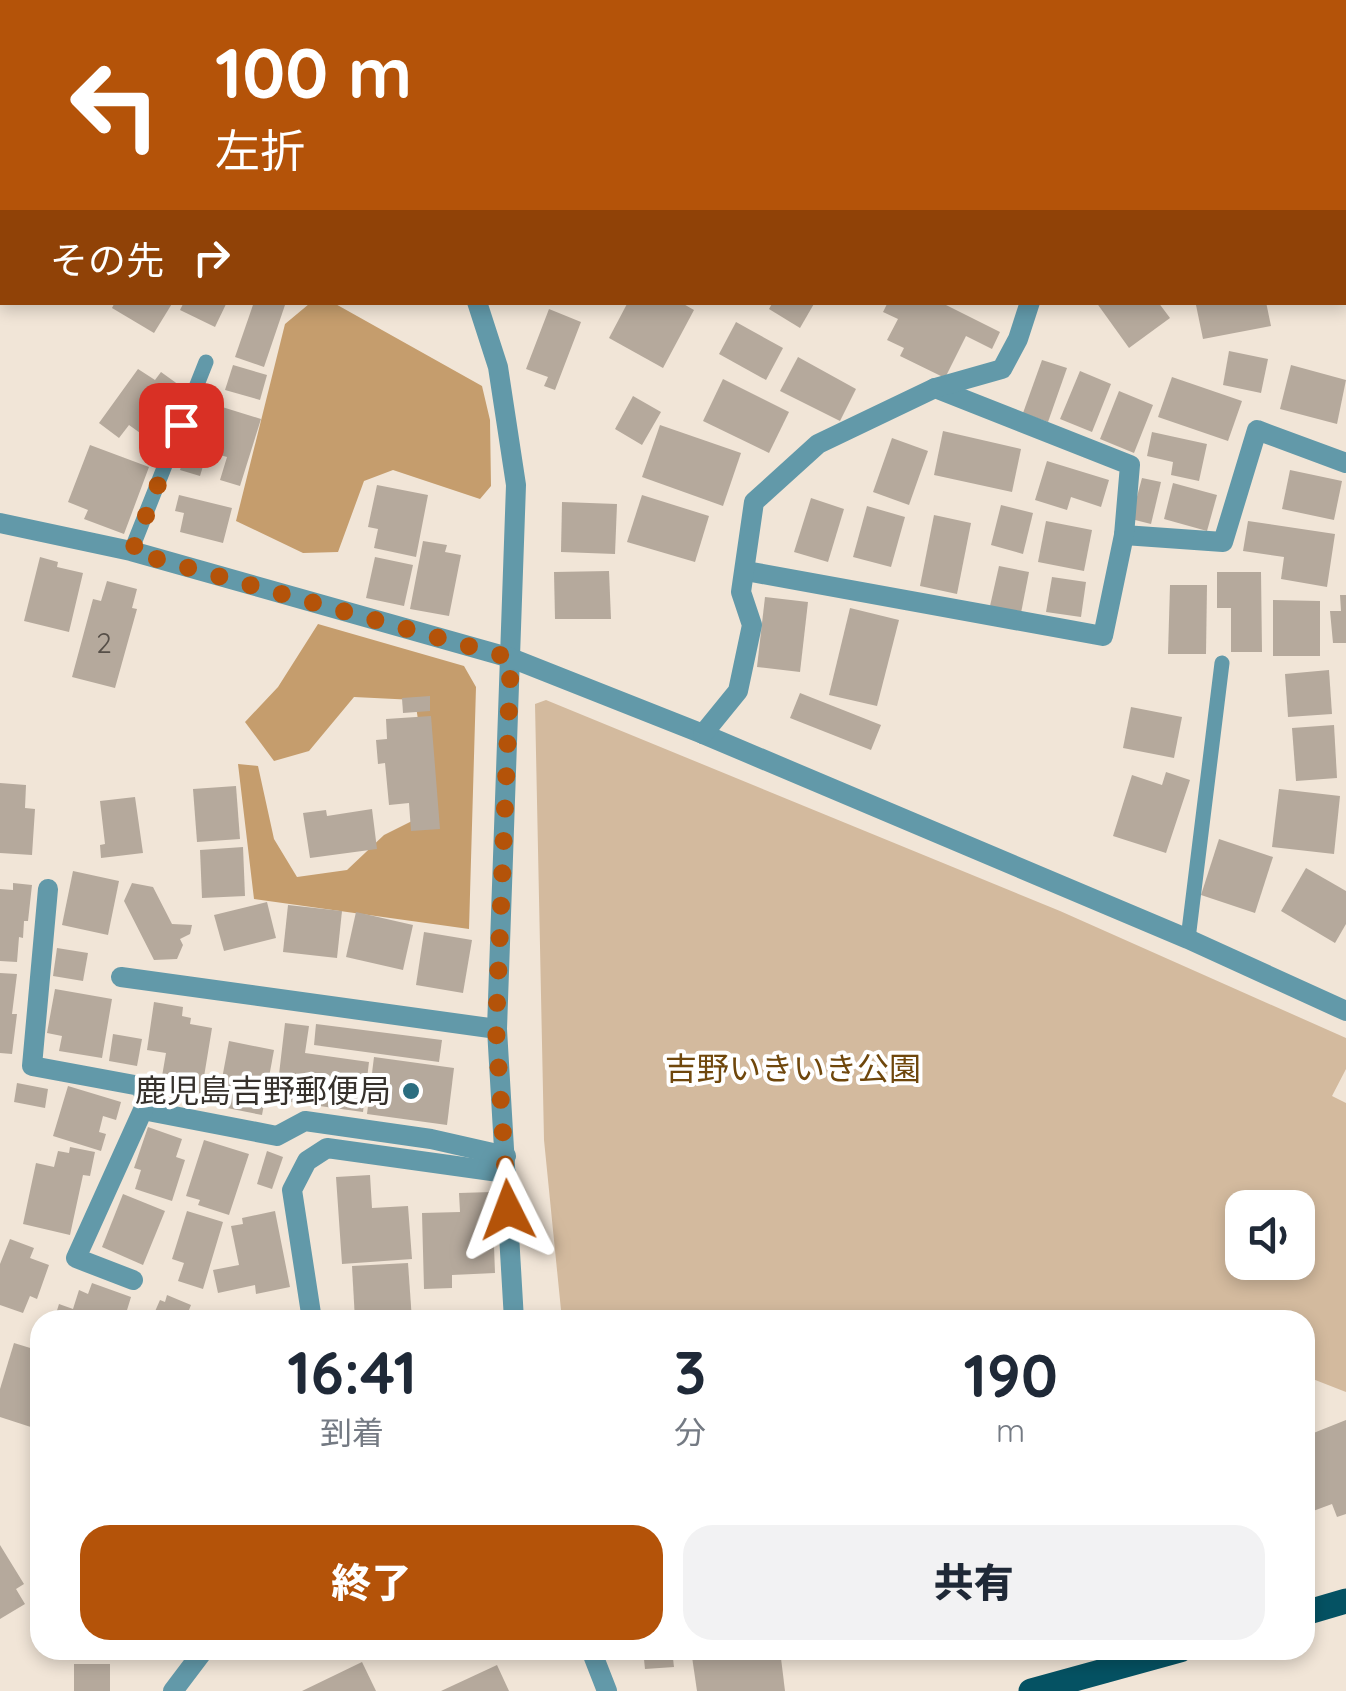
<!DOCTYPE html>
<html lang="ja">
<meta charset="utf-8">
<style>
:root{--surface:#fff;--page:#f2f2f3;--text:#1f2937;--muted:#747a83;--accent:#b45309}
body{margin:0;font-family:Quicksand,"Noto Sans JP",sans-serif;background:var(--page);color:var(--text);height:100vh;display:flex;flex-direction:column;font-size:38px;white-space:nowrap}
*{box-sizing:border-box;margin:0}
p{font-size:32px;color:var(--muted)}
.icon{flex:none;width:55px;height:55px;fill:none;stroke:currentColor;stroke-width:2;stroke-linecap:round;stroke-linejoin:round}
.map{position:relative;flex:1;overflow:hidden}
.drawer{position:absolute;left:30px;top:1310px;width:1285px;height:350px;display:flex;flex-direction:column;background:var(--surface);border-radius:30px;box-shadow:0 5px 15px #0003}
.drawer>*{flex:none}
.top-card{position:absolute;left:0px;top:0px;width:1348px;height:305px;box-shadow:0 5px 15px #0003;background:#b45309;color:#fff;overflow:hidden}
.fabs{position:absolute;left:1225px;top:1190px;display:grid;gap:20px}
.fabs a{display:grid;place-items:center;width:90px;height:90px;border-radius:20px;background:var(--surface);box-shadow:0 5px 15px #0003;font-size:50px}
.pin{position:absolute;display:grid;place-items:center;width:85px;height:85px;color:#fff;margin:-42px;border-radius:20px;box-shadow:0 5px 15px #0006}
.me{position:absolute;width:110px;margin:-55px;rotate:357deg;stroke-linejoin:round;filter:drop-shadow(0 0 8px #0008)}
.turn{display:flex;align-items:center;gap:35px;height:210px;padding:0 50px;font-size:45px}
.turn .icon{width:130px;height:130px;stroke-width:2.5}
.turn b{display:block;font-size:70px;line-height:85px}
.then{display:flex;align-items:center;height:95px;padding:0 50px;background:#0003;gap:20px;font-size:38px}
.eta{display:flex;justify-content:space-evenly;align-items:center;height:170px;text-align:center}
.eta b{font-size:60px;font-weight:800;line-height:70px}
.action{display:flex;gap:20px;margin-top:auto;padding:20px 50px}
.action a{flex:1;height:115px;border-radius:30px;background:var(--accent);color:#fff;font-size:40px;font-weight:800;line-height:115px;text-align:center}
.action a+a{background:var(--page);color:var(--text)}
.map>svg:first-child{display:block}
.green{fill:#d3ba9e;fill-rule:evenodd}
.forest{fill:#c59d6d}
.lines{fill:none;stroke-linecap:round;stroke-linejoin:round}
.stream{stroke:#8e714e;stroke-width:11}
.building{fill:#b5a99c}
.service{stroke:#6299a9;stroke-width:15}
.minor{stroke:#6299a9;stroke-width:20}
.primary{stroke:#055263;stroke-width:25}
.route{stroke:#b45309;stroke-width:18;stroke-dasharray:0 32.4}
.poi-dot{fill:#2b6e80;stroke:#fff;stroke-width:4}
.labels{text-anchor:middle;stroke-width:8;stroke-linejoin:round;paint-order:stroke}
.number-label{font-size:28px;fill:#564f48}
.park-label{font-size:32px;fill:#6f470c;stroke:#fff}
.poi-label{font-size:32px;fill:#36312c;stroke:#fff;text-anchor:end}
</style>
<div class="map">
<svg width="1346" height="1691" viewBox="0 0 1346 1691">
<rect width="100%" height="100%" fill="#f1e5d7"/>
<path class="green" d="M546 700 1060 911 1346 1038V1069L1332 1096 1346 1103V1392L1305 1376V1320H562L544 1140 535 704ZM1242 1208H1298V1262H1242Z"/>
<g class="forest">
<polygon points="332,302 482,386 490,420 491,486 480,499 393,470 364,481 338,552 303,553 236,521 285,324 309,304"/>
<polygon points="318,624 464,666 476,687 469,929 254,899 238,764 258,766 274,839 297,877 347,870 384,835 432,811 415,700 354,697 309,751 274,761 245,722 278,687"/>
</g>
<g class="lines">
<g class="stream">
<polyline points="1057,0 1059,2"/>
<polyline points="1345,181 1346,181"/>
</g>
</g>
<g class="building">
<polygon points="115,302 173,302 154,333 112,308"/>
<polygon points="184,302 227,302 215,327 180,310"/>
<polygon points="254,302 286,302 264,367 235,357"/>
<polygon points="628,302 680,302 694,310 663,368 609,338"/>
<polygon points="773,302 815,302 800,328 769,309"/>
<polygon points="888,302 925,305 940,302 1000,332 992,349 966,336 945,378 900,356 904,348 887,340 898,319 883,312"/>
<polygon points="1096,302 1158,302 1170,318 1129,348"/>
<polygon points="1208,302 1266,302 1271,326 1203,339 1196,305"/>
<polygon points="549,309 581,322 555,390 544,386 548,377 526,369"/>
<polygon points="736,322 783,348 766,380 719,354"/>
<polygon points="1229,351 1268,359 1261,393 1223,385"/>
<polygon points="798,357 856,389 840,421 780,391"/>
<polygon points="1042,360 1067,368 1048,422 1023,413"/>
<polygon points="233,365 267,375 260,400 225,390"/>
<polygon points="1291,365 1346,380 1337,424 1280,409"/>
<polygon points="138,369 155,380 161,372 179,385 143,435 129,425 119,438 99,423"/>
<polygon points="1080,371 1111,384 1092,432 1060,419"/>
<polygon points="1172,377 1242,401 1228,441 1158,417"/>
<polygon points="723,379 789,412 769,453 703,421"/>
<polygon points="1119,391 1153,405 1134,453 1100,439"/>
<polygon points="633,396 661,412 642,445 615,429"/>
<polygon points="206,402 261,419 240,486 220,480 227,457 210,452 212,447 194,441"/>
<polygon points="660,425 741,453 723,506 642,477"/>
<polygon points="943,431 1021,449 1012,492 934,475"/>
<polygon points="1152,432 1207,444 1199,481 1171,475 1173,462 1147,456"/>
<polygon points="892,438 928,451 909,505 873,492"/>
<polygon points="90,445 149,467 124,534 84,519 88,510 68,502"/>
<polygon points="186,451 206,456 200,476 180,470"/>
<polygon points="1047,461 1109,480 1101,507 1071,497 1067,510 1035,500"/>
<polygon points="1290,470 1342,481 1334,520 1282,509"/>
<polygon points="1142,478 1161,482 1151,524 1131,519"/>
<polygon points="1173,483 1217,495 1207,531 1164,519"/>
<polygon points="377,485 428,495 416,557 374,548 378,529 368,527"/>
<polygon points="179,495 232,508 223,543 180,532 184,513 175,511"/>
<polygon points="642,495 709,516 695,562 627,542"/>
<polygon points="811,498 844,509 828,562 794,552"/>
<polygon points="562,502 617,504 615,554 561,552"/>
<polygon points="1001,505 1033,513 1023,554 991,545"/>
<polygon points="867,506 905,517 891,567 853,557"/>
<polygon points="934,515 971,523 957,594 920,586"/>
<polygon points="1046,521 1092,530 1084,571 1038,562"/>
<polygon points="1248,521 1335,534 1327,587 1281,579 1284,557 1243,551"/>
<polygon points="423,541 447,545 445,552 461,555 449,616 410,609"/>
<polygon points="40,557 58,562 57,567 83,573 69,632 24,621"/>
<polygon points="375,557 413,565 404,606 366,598"/>
<polygon points="999,566 1029,572 1021,613 990,606"/>
<polygon points="609,571 611,619 555,619 554,572"/>
<polygon points="1217,572 1261,572 1262,652 1231,652 1231,608 1217,608"/>
<polygon points="1052,577 1086,582 1081,617 1046,612"/>
<polygon points="107,581 137,589 132,608 137,609 115,688 72,677 93,599 101,601"/>
<polygon points="1170,585 1207,585 1206,654 1168,654"/>
<polygon points="1340,595 1346,595 1346,643 1333,643 1330,611 1341,611"/>
<polygon points="765,597 808,602 800,672 757,667"/>
<polygon points="1273,600 1320,601 1320,656 1273,656"/>
<polygon points="850,608 899,620 877,706 829,695"/>
<polygon points="1329,670 1332,714 1288,717 1285,674"/>
<polygon points="800,693 881,725 871,750 790,718"/>
<polygon points="430,696 430,711 403,713 402,698"/>
<polygon points="1131,707 1182,717 1174,758 1123,748"/>
<polygon points="431,716 440,829 411,831 409,803 389,805 385,763 378,764 376,740 387,739 386,719"/>
<polygon points="1334,725 1337,778 1296,781 1292,728"/>
<polygon points="1166,772 1190,780 1166,853 1113,836 1132,775 1162,785"/>
<polygon points="0,783 26,785 25,808 35,809 32,855 0,853"/>
<polygon points="236,786 240,839 197,842 193,789"/>
<polygon points="1279,789 1340,796 1334,854 1272,847"/>
<polygon points="135,797 143,853 101,858 100,845 105,844 100,801"/>
<polygon points="372,809 377,849 310,858 303,813 326,810 327,816"/>
<polygon points="1219,839 1273,857 1255,913 1201,895"/>
<polygon points="243,847 245,896 202,898 200,850"/>
<polygon points="1306,868 1346,891 1346,924 1335,943 1281,911"/>
<polygon points="73,871 119,881 108,935 62,925"/>
<polygon points="13,883 32,885 28,921 24,921 23,938 19,937 17,962 0,961 0,889 13,890"/>
<polygon points="132,883 153,887 172,924 192,925 190,934 180,939 183,945 177,959 154,960 124,901"/>
<polygon points="267,902 276,938 224,951 214,915"/>
<polygon points="288,905 342,911 337,958 283,952"/>
<polygon points="356,912 413,925 403,970 346,957"/>
<polygon points="424,932 472,940 463,993 416,985"/>
<polygon points="57,948 88,953 83,981 53,976"/>
<polygon points="0,973 17,974 12,1014 17,1014 12,1054 0,1053"/>
<polygon points="55,989 112,999 102,1058 59,1051 62,1036 47,1033"/>
<polygon points="154,1002 183,1007 182,1016 191,1018 190,1024 212,1028 201,1095 160,1088 166,1053 147,1050"/>
<polygon points="285,1023 309,1026 305,1053 369,1062 363,1112 276,1100"/>
<polygon points="316,1024 442,1040 439,1062 314,1045"/>
<polygon points="113,1034 142,1039 137,1066 109,1061"/>
<polygon points="229,1041 274,1050 262,1115 217,1106"/>
<polygon points="374,1057 454,1068 447,1125 367,1114"/>
<polygon points="17,1083 48,1089 45,1108 14,1102"/>
<polygon points="68,1086 121,1102 116,1120 103,1116 99,1132 106,1134 101,1151 53,1136"/>
<polygon points="148,1127 182,1139 176,1157 185,1160 172,1201 135,1189 141,1170 134,1168"/>
<polygon points="204,1140 249,1154 229,1215 198,1205 200,1200 186,1196"/>
<polygon points="70,1147 95,1152 90,1176 83,1175 70,1235 23,1224 36,1163 54,1167 58,1151 69,1153"/>
<polygon points="267,1151 283,1157 272,1189 257,1184"/>
<polygon points="370,1175 372,1208 408,1206 412,1259 342,1264 336,1177"/>
<polygon points="492,1192 495,1273 452,1275 452,1288 424,1289 422,1213 460,1212 459,1193"/>
<polygon points="123,1194 165,1211 143,1265 102,1247"/>
<polygon points="187,1211 223,1222 203,1289 178,1281 184,1263 172,1259"/>
<polygon points="275,1211 290,1287 256,1294 255,1285 218,1293 213,1270 239,1265 231,1226 243,1224 242,1218"/>
<polygon points="10,1239 34,1248 30,1258 49,1265 37,1299 30,1296 23,1313 0,1305 0,1264"/>
<polygon points="408,1263 412,1320 355,1320 352,1266"/>
<polygon points="92,1283 131,1297 124,1320 54,1320 59,1304 73,1309 79,1290 88,1294"/>
<polygon points="167,1295 191,1305 185,1320 141,1320 144,1312 153,1316 160,1300 165,1302"/>
<polygon points="207,1313 261,1315 261,1320 206,1320"/>
<polygon points="14,1343 40,1351 40,1430 0,1417 0,1389"/>
<polygon points="1346,1420 1346,1514 1337,1517 1332,1504 1305,1514 1305,1447 1310,1445 1306,1436"/>
<polygon points="0,1545 24,1584 16,1589 25,1604 0,1619"/>
<polygon points="643,1650 672,1650 674,1667 645,1669"/>
<polygon points="691,1650 780,1650 785,1691 697,1691"/>
<polygon points="362,1662 376,1691 302,1691"/>
<rect x="74" y="1664" width="36" height="27"/>
<polygon points="497,1665 509,1691 441,1691"/>
</g>
<g class="lines">
<g class="service">
<polyline points="131,551 206,362"/>
<polyline points="1188,939 1222,663"/>
</g>
<g class="minor">
<polyline points="372,0 373,2"/>
<polyline points="763,0 765,2"/>
<polyline points="912,0 915,2"/>
<polyline points="234,2 235,0"/>
<polyline points="548,2 556,0"/>
<polyline points="0,141 2,143"/>
<polyline points="477,302 498,367 516,485 497,1029 514,1320"/>
<polyline points="0,523 131,551 511,658 703,734 1188,939 1346,1011"/>
<polyline points="1124,535 1223,542 1257,430 1346,463"/>
<polyline points="746,571 1103,636 1124,535 1130,465 935,388"/>
<polyline points="703,734 738,691 752,625 741,592 754,502 818,444 935,388 1002,369 1018,339 1030,302"/>
<polyline points="48,889 32,1066 140,1086 153,1112 277,1136 305,1121 431,1139 506,1156"/>
<polyline points="121,977 497,1029"/>
<polyline points="133,1280 76,1258 147,1101"/>
<polyline points="312,1320 292,1190 307,1161 327,1148 506,1173"/>
<polyline points="591,1650 607,1691"/>
<polyline points="173,1691 204,1650"/>
</g>
<g class="primary">
<polyline points="1305,1613 1346,1601"/>
<polyline points="1031,1691 1180,1650"/>
</g>
</g>
<g class="lines">
<polyline class="route" points="181,425 132,552 511,658 496,1029 508,1210"/>
</g>
<circle class="poi-dot" cx="411" cy="1091" r="10"/>
<g class="labels">
<g class="number-label">
<text x="104" y="653">2</text>
</g>
<g class="park-label">
<text x="793" y="1080">吉野いきいき公園</text>
</g>
<g class="poi-label">
<text x="391" y="1102">鹿児島吉野郵便局</text>
</g>
</g>
</svg>
<div class="fabs">
<a><svg class="icon" aria-label="sound" viewBox="0 0 24 24"><path d="M4 9h4l5-4v14l-5-4H4zM17 9q2 3 0 6"/></svg></a>
</div>
<div class="pin" style="left:181px;top:425px;background:#d93025"><svg class="icon" aria-label="arrive" viewBox="0 0 24 24"><path d="M6 21V4h12l-3 4 3 4H6"/></svg></div>
<svg class="me" style="left:508px;top:1210px" viewBox="-20 -20 40 40"><path d="M0-17L14 15 0 8-14 15z" fill="#b45309" stroke="#fff" stroke-width="4"/></svg>
<div class="top-card">
<div class="turn"><svg class="icon" aria-label="left" viewBox="0 0 24 24"><path d="M17 20v-9H6M10 6l-5 5 5 5"/></svg><div><b>100 m</b>左折</div></div>
<div class="then">その先<svg class="icon" aria-label="right" viewBox="0 0 24 24"><path d="M7 20v-9h11M14 6l5 5-5 5"/></svg></div>
</div>
<section class="drawer">
<div class="eta">
<div><b>16:41</b><p>到着</p></div>
<div><b>3</b><p>分</p></div>
<div><b>190</b><p>m</p></div>
</div>
<div class="action"><a>終了</a><a>共有</a></div>
</section>
</div>
